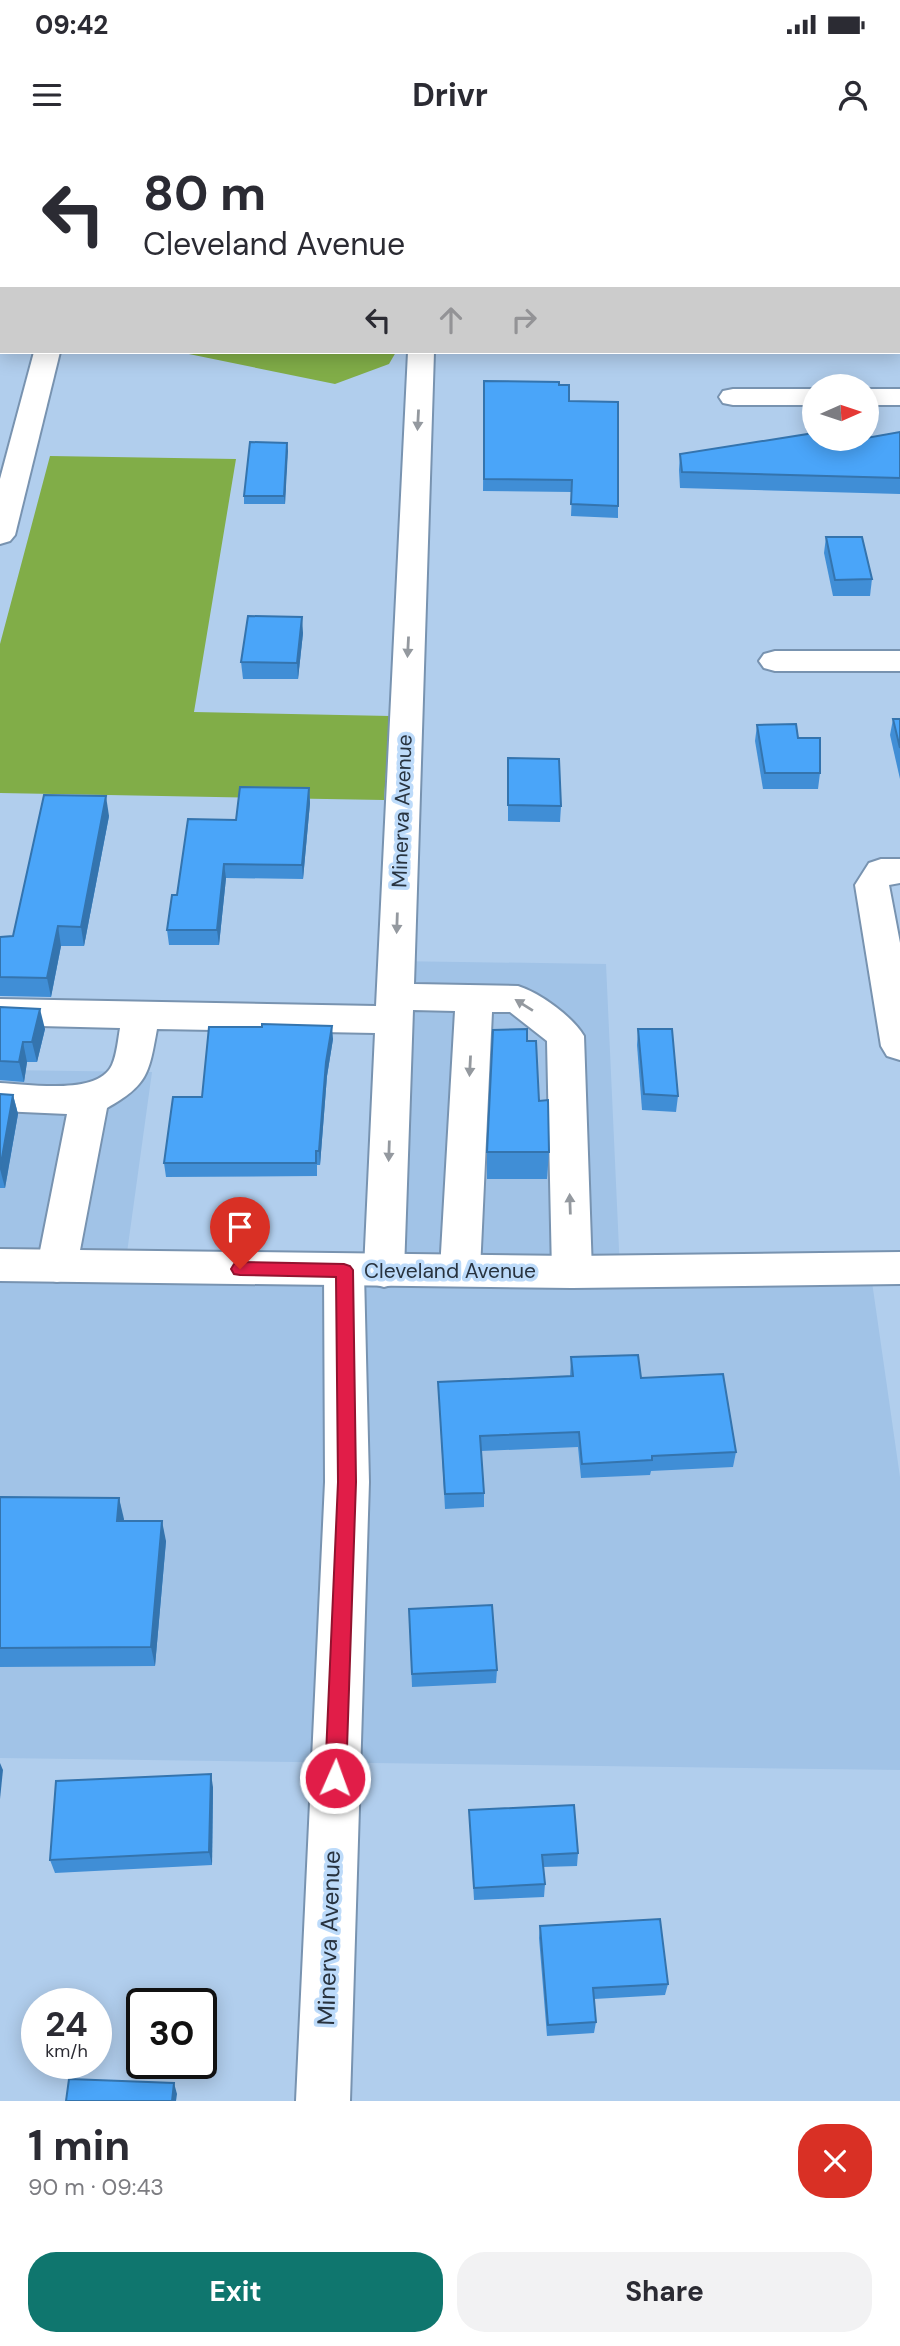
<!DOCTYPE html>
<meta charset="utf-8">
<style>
:root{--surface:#fff;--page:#f2f2f3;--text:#2b2b33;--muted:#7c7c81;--accent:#0f766e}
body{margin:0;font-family:"DM Sans",sans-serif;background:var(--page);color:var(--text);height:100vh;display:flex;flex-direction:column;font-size:26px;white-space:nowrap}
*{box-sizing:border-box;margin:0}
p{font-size:23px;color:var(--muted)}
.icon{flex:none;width:38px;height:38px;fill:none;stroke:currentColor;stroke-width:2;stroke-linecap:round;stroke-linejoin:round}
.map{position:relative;height:1961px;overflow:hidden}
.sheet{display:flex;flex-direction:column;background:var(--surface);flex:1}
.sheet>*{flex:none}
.banner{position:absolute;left:0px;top:0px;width:901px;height:214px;box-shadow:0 4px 18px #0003;background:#fff;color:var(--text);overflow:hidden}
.needle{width:46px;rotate:87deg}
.fabs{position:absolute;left:802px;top:234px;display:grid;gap:14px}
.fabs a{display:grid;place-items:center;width:77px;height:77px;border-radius:50%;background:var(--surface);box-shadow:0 4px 18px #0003;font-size:35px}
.speed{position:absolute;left:21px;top:1848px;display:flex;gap:14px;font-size:35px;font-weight:700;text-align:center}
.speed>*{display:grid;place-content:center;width:91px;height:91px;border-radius:50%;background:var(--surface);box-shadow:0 4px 18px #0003;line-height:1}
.speed small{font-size:18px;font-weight:400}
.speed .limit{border:4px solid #111;border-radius:10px;background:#fff;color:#111}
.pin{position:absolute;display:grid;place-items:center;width:60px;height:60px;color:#fff;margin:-72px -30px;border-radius:50% 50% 50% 0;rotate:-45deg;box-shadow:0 0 7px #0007}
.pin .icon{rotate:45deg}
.me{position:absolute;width:77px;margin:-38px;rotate:2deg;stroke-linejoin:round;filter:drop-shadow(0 0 5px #0008)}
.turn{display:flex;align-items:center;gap:24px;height:147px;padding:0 28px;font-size:32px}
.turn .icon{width:91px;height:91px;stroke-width:2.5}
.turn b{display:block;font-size:49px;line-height:60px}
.lanes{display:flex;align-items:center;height:66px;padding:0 28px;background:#0003;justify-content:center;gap:35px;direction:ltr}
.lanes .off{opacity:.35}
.round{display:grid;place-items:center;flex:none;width:74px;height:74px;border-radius:28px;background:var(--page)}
.head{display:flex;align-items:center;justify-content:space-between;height:119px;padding:0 28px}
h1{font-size:42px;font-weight:700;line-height:52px}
.primary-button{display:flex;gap:14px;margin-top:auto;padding:14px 28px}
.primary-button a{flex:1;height:80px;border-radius:28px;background:var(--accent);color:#fff;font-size:28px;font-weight:700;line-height:80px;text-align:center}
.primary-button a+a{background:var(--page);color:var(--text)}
.status{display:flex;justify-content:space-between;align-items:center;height:49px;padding:0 35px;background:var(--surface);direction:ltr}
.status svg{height:19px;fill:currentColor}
header{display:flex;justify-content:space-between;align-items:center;height:91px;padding:0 28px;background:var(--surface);font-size:32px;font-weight:700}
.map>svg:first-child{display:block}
.built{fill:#a1c3e7}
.green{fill:#81ad48}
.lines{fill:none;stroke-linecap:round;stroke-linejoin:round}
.minor-casing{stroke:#7893b0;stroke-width:4}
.major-casing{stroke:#7893b0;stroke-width:4}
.minor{fill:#fff;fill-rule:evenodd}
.major{fill:#fff;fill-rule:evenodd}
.wall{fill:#408ed6}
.shaded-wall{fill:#3474ae}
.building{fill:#4aa5f9;stroke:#3474ae;stroke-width:2}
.oneway{fill:#94999f}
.route{fill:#e11d48;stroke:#92132f;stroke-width:2}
.labels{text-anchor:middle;stroke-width:7;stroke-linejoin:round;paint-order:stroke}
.street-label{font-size:21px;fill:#28333f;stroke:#bddbfa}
.near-street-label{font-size:24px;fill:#28333f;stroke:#bddbfa}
</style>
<div class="status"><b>09:42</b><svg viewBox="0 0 49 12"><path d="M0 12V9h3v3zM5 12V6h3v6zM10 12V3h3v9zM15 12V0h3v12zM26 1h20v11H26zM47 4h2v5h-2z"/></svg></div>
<header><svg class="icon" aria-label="menu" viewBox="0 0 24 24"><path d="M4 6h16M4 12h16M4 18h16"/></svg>Drivr<svg class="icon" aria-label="person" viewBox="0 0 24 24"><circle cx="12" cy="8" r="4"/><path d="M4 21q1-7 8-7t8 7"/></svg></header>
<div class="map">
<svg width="900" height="1961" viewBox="0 0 900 1961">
<rect width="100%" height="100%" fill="#b1ceed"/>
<polygon class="built" points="393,821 606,824 620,1131 871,1135 900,1337 900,1630 0,1618 0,930 152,932 125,1127 379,1130"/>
<g class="green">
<polygon points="179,212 396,212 389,224 335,244"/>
<polygon points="50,316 236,319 194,572 390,576 384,660 0,653 0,504"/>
</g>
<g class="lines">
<defs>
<g id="minor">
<rect x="89" y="0" width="24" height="2"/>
<rect x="417" y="0" width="24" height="2"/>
<polygon points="34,212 60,212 15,395 10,401 0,404 0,339"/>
<path d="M408 212H434L414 844 518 846C540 853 572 876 584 896L592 1132 586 1144 572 1148 558 1144 552 1132 547 901 510 872H492L480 1130 474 1142 460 1146 446 1142 440 1130 455 871 413 870 404 1131 398 1143 384 1147 370 1143 364 1133 369 1342 350 1961H296L325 1342 324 1130 330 1118 344 1114 358 1118 364 1129 375 893 157 889C149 933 148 945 107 968L77 1126 71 1138 57 1142 43 1138 37 1126 67 974 0 971V943C28 944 98 956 112 925 117 914 118 899 120 888L0 885V859L376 866Z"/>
<polygon points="733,249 814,249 814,265 733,265 723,263 719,257 723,251"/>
<rect x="866" y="249" width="34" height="16"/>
<polygon points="775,511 900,511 900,531 775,531 764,528 759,521 764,514"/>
<polygon points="881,719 900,719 900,743 889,745 900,803 900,920 887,916 881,906 855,745 869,723"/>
</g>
<polygon id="major" points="0,1109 572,1116 900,1112 900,1144 572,1148 0,1141"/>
</defs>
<use href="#minor" class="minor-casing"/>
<use href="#major" class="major-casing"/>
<use href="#minor" class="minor"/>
<use href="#major" class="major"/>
</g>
<g class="wall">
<polygon points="611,0 664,0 669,2 612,2"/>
<polygon points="2,7 2,141 0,141 0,12"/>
<polygon points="484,241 559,245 569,261 618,366 618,378 571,376 572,352 483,351"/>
<polygon points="900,292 900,354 680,348 679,330 680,314 846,301"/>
<polygon points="287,303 285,364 244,364 244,356"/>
<polygon points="826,397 872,439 870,456 833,456 824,413"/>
<polygon points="303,493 298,539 243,539 241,522"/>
<polygon points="893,579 900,579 900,639 890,595"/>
<polygon points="757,585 798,598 820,633 818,649 763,649 755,601"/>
<polygon points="508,634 561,666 560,682 508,681"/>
<polygon points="309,648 310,663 303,739 226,738 219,805 169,805 167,790 177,755 236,680"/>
<polygon points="109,676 84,806 61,806 51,857 0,856 0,797 13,796"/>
<polygon points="0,867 45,889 37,922 27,922 24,942 0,940"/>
<polygon points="638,889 678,956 676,972 642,970 637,905"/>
<polygon points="333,899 327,936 320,1025 317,1025 317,1036 166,1037 164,1023 202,957"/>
<polygon points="527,901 549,1012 547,1039 487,1039 487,1012"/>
<polygon points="0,954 13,955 18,974 5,1048 0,1048"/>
<polygon points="571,1217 641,1238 736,1312 733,1327 651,1331 650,1335 581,1338 578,1307 481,1311 484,1353 484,1367 445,1369 438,1242 570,1237"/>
<polygon points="0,1357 119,1358 123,1381 166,1401 155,1526 0,1527"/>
<polygon points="409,1469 497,1530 496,1543 412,1547"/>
<polygon points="213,1647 212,1725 55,1733 50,1720"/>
<polygon points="469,1670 578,1713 577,1726 543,1727 545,1744 544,1757 474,1760"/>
<polygon points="540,1786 668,1844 665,1855 594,1859 596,1882 594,1893 547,1896 539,1798"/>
</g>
<g class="shaded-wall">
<polygon points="287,303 288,311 285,364 284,356"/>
<polygon points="302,477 303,493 298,539 297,523"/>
<polygon points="309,648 310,663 303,739 302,725"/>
<polygon points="106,656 109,676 84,806 81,787"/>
<polygon points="224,724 226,738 219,805 217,790"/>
<polygon points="58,786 61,806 51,857 47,838"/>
<polygon points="40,869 45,889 37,922 32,902"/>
<polygon points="332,886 333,899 327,936 320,1025 319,1011 326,922"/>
<polygon points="23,902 27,922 24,942 19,922"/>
<polygon points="13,955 18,974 5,1048 0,1029"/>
<polygon points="119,1358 124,1379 122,1401 117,1381"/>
<polygon points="162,1381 166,1401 155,1526 151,1507"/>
<polygon points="0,1623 3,1630 0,1659"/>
<polygon points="211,1634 213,1647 212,1725 209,1712"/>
<polygon points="174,1943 177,1954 176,1961 172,1961"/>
</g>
<g class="building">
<polygon points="5,0 42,0 41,2 4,2"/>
<polygon points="157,0 225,0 224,2 157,2"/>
<polygon points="629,0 664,0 669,2 631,2"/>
<polygon points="681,0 807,0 808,2 681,2"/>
<polygon points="2,7 2,128 0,128 0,12"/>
<polygon points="484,241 559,242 559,245 569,245 569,261 618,262 618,366 571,364 572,340 484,339"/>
<polygon points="900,292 900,338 682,332 680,314 814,293 814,299 844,299 846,301 866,299 866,298"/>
<polygon points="250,302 287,303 284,356 244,356"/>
<polygon points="826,397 862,397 872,439 835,440"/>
<polygon points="248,476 302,477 297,523 241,522"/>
<polygon points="893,579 900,579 900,608"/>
<polygon points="796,584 798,598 820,598 820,633 765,633 757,585"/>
<polygon points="508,618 559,619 561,666 508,665"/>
<polygon points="240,647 309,648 302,725 224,724 217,790 167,790 172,755 177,755 188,679 236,680"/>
<polygon points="44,655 106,656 81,787 58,786 47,838 0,837 0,797 13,796"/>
<polygon points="0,867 40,869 32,902 23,902 19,922 0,921"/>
<polygon points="262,884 332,886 326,922 319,1011 316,1011 316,1023 164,1023 173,957 202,957 209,887 262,887"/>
<polygon points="527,889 527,901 536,901 539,961 548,960 549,1012 487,1012 493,890"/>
<polygon points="638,889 672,889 678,956 644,954"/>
<polygon points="0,954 13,955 0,1029"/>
<polygon points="638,1215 641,1238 723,1234 736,1312 652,1316 652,1320 582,1324 579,1292 480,1296 484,1353 445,1354 438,1242 573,1236 571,1217"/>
<polygon points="0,1357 119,1358 117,1381 162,1381 151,1507 0,1508"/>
<polygon points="492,1465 497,1530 412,1534 409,1469"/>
<polygon points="211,1634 209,1712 50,1720 56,1641"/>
<polygon points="574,1665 578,1713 542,1715 545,1744 474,1748 469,1670"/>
<polygon points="660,1779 668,1844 593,1848 596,1882 548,1885 540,1786"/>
<polygon points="69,1939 174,1943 172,1961 66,1961"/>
</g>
<defs><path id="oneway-solid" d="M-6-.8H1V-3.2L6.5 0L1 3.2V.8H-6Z" transform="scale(1.75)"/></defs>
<g class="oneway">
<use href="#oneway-solid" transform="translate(418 280) rotate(93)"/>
<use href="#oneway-solid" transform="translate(408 507) rotate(93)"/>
<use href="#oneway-solid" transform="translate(397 783) rotate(92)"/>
<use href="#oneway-solid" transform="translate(524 865) rotate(-148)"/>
<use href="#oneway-solid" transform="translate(470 926) rotate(93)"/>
<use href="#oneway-solid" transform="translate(389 1011) rotate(92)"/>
<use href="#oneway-solid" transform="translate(570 1064) rotate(-92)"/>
</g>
<polygon class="route" points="240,1122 344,1124 350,1126 353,1130 356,1342 346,1638 343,1645 335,1647 328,1645 325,1638 338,1342 336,1137 240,1135 234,1134 231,1129 234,1124"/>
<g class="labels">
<g class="street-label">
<text transform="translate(402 671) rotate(-88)" y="7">Minerva Avenue</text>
<text x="450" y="1138">Cleveland Avenue</text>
</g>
<g class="near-street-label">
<text transform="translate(329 1798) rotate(-88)" y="8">Minerva Avenue</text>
</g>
</g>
</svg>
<div class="fabs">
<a><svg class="needle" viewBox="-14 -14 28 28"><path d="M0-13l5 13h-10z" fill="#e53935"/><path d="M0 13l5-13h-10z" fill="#7c7c81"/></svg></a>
</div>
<div class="speed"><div>24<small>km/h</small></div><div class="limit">30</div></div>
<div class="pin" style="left:240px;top:1129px;background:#d93025"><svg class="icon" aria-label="arrive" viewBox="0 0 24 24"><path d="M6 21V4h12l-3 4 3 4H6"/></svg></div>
<svg class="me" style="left:335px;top:1638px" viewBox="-20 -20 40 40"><circle r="17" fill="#e11d48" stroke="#fff" stroke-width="3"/><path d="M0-11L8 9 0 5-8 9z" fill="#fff"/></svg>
<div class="banner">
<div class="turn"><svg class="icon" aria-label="left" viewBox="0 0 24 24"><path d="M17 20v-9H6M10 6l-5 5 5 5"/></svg><div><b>80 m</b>Cleveland Avenue</div></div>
<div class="lanes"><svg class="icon" aria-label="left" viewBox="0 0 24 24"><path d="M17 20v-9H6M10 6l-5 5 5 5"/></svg><svg class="icon off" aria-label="ahead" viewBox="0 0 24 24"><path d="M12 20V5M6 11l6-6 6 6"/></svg><svg class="icon off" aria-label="right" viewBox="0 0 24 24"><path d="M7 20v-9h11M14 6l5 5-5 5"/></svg></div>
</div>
</div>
<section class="sheet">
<div class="head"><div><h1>1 min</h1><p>90 m · 09:43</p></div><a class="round" style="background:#d93025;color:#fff"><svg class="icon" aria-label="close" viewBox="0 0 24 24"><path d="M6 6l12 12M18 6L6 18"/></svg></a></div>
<div class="primary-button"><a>Exit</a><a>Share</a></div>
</section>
